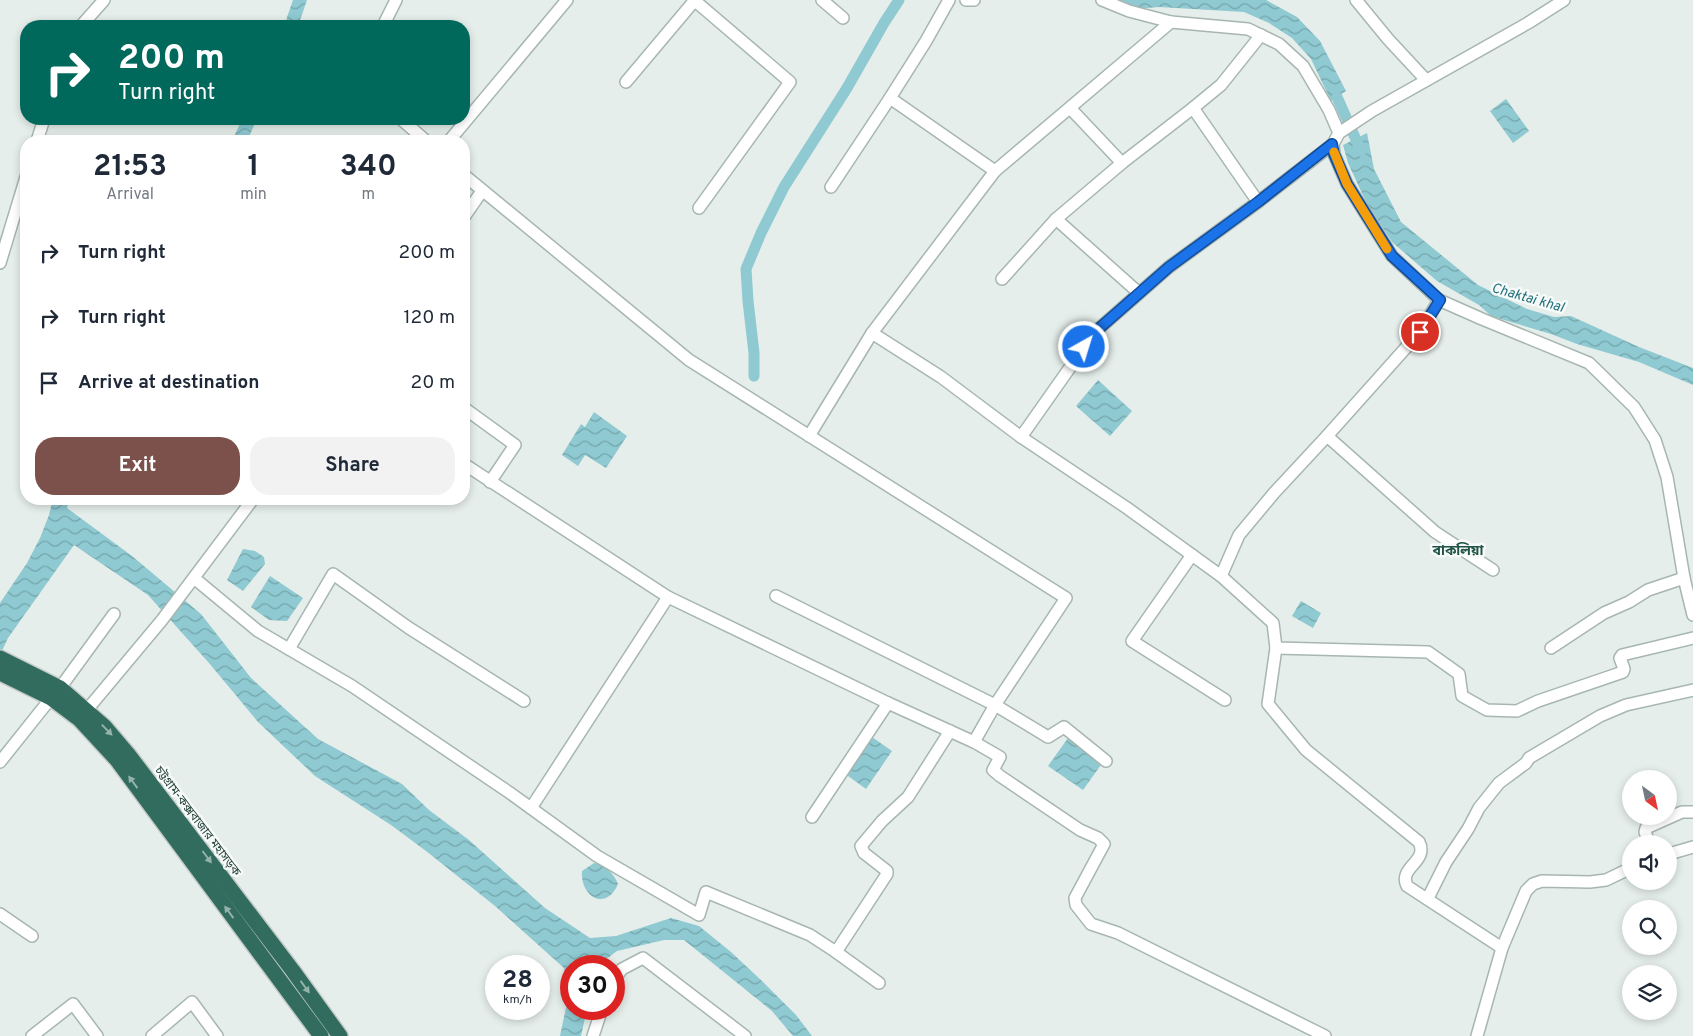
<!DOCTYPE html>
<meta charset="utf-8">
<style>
:root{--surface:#fff;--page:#f2f2f3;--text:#1f2937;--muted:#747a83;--accent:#7d514b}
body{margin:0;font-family:Overpass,"Noto Sans Bengali",sans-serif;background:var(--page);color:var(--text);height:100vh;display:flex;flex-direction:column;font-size:19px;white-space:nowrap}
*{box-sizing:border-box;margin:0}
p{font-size:16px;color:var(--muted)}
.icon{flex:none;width:28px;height:28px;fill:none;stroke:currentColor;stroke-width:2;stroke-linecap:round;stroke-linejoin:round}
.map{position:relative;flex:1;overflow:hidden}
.details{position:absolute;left:20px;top:135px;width:450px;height:370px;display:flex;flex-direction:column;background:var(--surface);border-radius:20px;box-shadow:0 2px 8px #0003}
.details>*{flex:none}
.hud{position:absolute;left:20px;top:20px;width:450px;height:105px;border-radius:20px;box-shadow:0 2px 8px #0003;background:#00695c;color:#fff;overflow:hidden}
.needle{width:32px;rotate:147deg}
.tools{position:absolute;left:1622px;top:770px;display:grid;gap:10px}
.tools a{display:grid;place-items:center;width:55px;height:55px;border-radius:50%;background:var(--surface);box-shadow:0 2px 8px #0003;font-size:25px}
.speed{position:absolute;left:485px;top:955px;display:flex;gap:10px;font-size:25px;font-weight:700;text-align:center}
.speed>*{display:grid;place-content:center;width:65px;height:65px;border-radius:50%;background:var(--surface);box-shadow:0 2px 8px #0003;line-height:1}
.speed small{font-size:12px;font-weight:400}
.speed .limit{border:8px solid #d22;background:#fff;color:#111}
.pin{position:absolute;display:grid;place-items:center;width:42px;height:42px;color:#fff;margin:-21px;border:2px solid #fff;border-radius:50%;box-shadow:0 1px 5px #0007}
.me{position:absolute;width:55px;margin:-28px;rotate:39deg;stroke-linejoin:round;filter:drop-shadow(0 0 4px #0008)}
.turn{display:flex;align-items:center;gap:18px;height:105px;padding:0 15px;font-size:22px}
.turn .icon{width:65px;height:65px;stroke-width:2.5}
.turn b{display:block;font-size:35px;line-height:42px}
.eta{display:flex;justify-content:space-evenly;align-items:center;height:85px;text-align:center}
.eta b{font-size:30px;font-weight:700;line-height:35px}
.cta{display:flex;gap:10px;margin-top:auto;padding:10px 15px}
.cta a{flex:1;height:58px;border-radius:20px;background:var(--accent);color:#fff;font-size:20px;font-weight:700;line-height:58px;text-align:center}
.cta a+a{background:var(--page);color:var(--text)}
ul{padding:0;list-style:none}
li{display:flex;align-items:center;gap:15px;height:65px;padding:0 15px}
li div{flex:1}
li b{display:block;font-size:19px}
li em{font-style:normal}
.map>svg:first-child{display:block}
.water{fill:url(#water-waves)}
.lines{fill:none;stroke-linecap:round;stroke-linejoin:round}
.canal{stroke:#8fc9d1;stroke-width:11}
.street-casing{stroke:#a7b6b1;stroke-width:14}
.highway-casing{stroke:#c2cac7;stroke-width:18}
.street{stroke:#fff;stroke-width:11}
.highway{stroke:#316c5e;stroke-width:15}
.oneway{fill:#94b3ab}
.route-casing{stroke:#114b97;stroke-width:12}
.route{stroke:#1a73e8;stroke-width:9}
.slow{stroke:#f59e0b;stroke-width:9}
.labels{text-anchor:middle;stroke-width:5;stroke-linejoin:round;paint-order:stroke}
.street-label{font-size:12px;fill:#244038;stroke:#f6faf8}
.water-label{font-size:14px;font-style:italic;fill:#1f6e7b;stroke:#f6faf8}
.neighbourhood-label{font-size:14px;font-weight:bold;fill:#205245;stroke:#f6faf8}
</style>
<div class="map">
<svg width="1693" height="1036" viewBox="0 0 1693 1036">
<defs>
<pattern id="water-waves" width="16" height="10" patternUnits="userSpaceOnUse" patternTransform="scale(1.25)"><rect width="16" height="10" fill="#8fc9d1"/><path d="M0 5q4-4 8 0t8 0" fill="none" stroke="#75a5ab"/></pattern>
</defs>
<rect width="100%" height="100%" fill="#e5eeea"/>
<g class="water">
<polygon points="293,0 307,0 298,26 284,26"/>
<polygon points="1112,0 1266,0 1297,17 1320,41 1346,91 1331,101 1311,59 1292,38 1269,23 1244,12 1159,7 1135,9"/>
<polygon points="1506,99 1529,131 1513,143 1490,111"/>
<polygon points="242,119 257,119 247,141 232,141"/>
<polygon points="1367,133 1374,169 1401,222 1478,285 1527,309 1554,317 1571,316 1639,347 1693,368 1693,385 1639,362 1577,344 1551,334 1491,316 1479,305 1437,281 1392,242 1366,202 1348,163 1343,145"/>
<polygon points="1098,380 1132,411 1110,436 1076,406"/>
<polygon points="594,412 627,436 606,468 585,455 578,466 562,455 581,424 585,427"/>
<polygon points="53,499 69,499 67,508 132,556 201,614 251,678 318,739 402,784 429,810 469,840 545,908 590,938 616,936 671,918 699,926 731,952 762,981 796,1015 812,1036 793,1036 772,1011 684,940 664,940 617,951 597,966 571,966 571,1009 587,1009 581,1036 560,1036 568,998 564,968 495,906 426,851 391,825 315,776 258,722 209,663 148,595 74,545 8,638 0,655 0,603 27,563 40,538 49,515"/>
<polygon points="243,549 255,551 264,557 265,564 243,591 227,580"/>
<polygon points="270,576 303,598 287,621 269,620 251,607"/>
<polygon points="1301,601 1321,613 1313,628 1292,616"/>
<polygon points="869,735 892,751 866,789 844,773"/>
<polygon points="1068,738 1103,762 1083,790 1048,766"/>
<path d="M594 863C605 864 614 874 618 884 606 912 580 897 582 871Z"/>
</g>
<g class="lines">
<g class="canal">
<polyline points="1337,97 1361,151"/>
<polyline points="754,376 754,353 748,301 746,269 761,233 784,187 847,88 884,23 899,0"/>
</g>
<defs>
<g id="street">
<polyline points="694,0 790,82 699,208"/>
<polyline points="822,0 843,18"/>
<polyline points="966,0 974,0"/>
<polyline points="1102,0 1129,11 1171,22 1248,29 1279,44 1303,66 1329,110 1339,133"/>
<polyline points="1356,0 1388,39 1426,80"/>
<polyline points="81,26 104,0"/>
<polyline points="383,26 396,0"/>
<polyline points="626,82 695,0"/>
<polyline points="890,98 926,41 949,0"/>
<polyline points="1070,108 1122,163"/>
<polyline points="1193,108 1221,85 1261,35"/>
<polyline points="401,119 426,141"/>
<polyline points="37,141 44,119"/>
<polyline points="449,141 567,0"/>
<polyline points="1333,144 1334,154 1347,184 1392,256 1439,300"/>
<polyline points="464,175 689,360 1066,598 995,705 974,742"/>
<polyline points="831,187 890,98 995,171"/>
<polyline points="464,217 482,191"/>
<polyline points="1056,219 1139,293"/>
<polyline points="0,263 26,177"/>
<polyline points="1002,279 1056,219 1122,163 1193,108 1258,202"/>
<polyline points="872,333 941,377 1021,437 1127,508 1221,576"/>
<polyline points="464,408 515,445 490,482"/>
<polyline points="809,436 872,333 995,171 1171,22"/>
<polyline points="1327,436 1420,332 1439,300 1482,319 1589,363 1634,407 1655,440 1667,477 1684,578 1693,615"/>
<polyline points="1021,437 1095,332 1169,267 1258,202 1333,144 1339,133 1372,111 1528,23 1564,0"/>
<polyline points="464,464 668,597 888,703 974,742 1000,757 993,770 1000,776 1080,830 1098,838 1104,844 1075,898 1076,905 1091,924 1118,933 1325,1036"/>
<polyline points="1192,555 1132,641 1225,700"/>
<polyline points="1493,570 1435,532 1327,436 1274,493 1239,535 1221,576 1273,623 1276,648 1428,652 1459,674 1462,696 1487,710 1517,711 1538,701 1623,672 1624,669 1620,658 1622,655 1693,638"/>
<polyline points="194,578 258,631 352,686 510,793 597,856 699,915 706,892 810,935 836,952 887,874 887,871 864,853 861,846 882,821 908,797 950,731"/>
<polyline points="776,596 995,705 1048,737 1064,727 1106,761"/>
<path d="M1276 648 1268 704 1306 750 1419 842C1429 862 1398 867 1407 886L1502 948 1477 1036"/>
<polyline points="1551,648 1604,613 1629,602 1648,590 1684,578"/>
<polyline points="289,649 333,574 409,628 524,701"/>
<polyline points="60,688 114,614"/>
<polyline points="86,711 162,620 253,499"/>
<polyline points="0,762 51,698"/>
<polyline points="531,808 668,597"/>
<polyline points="812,817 888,703"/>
<polyline points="1646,844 1649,842 1645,832 1646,828 1682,812 1693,812"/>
<polyline points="1669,854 1693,847"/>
<polyline points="1428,898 1446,862 1468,829 1479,808 1499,783 1526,763 1529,758 1600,716 1626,705 1693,690"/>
<polyline points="0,914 32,936"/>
<polyline points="1502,948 1526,891 1533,884 1542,881 1590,882 1606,880 1631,868"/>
<polyline points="836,952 879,983"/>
<polyline points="614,980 622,969 643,958 745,1036"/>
<polyline points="32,1036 73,1004 97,1036"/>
<polyline points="152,1036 192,1002 217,1036"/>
<polyline points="593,1036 602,1009"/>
</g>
<g id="highway">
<polyline points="0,658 60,688 105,727 128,754 293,971 340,1036"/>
<polyline points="0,673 51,698 79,719 117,760 321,1036"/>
</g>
</defs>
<use href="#street" class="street-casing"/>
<use href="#highway" class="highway-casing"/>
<use href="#street" class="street"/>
<use href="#highway" class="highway"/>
</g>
<defs><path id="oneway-solid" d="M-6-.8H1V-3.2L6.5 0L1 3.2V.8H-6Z" transform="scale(1.25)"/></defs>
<g class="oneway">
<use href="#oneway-solid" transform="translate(107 730) rotate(46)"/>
<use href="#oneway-solid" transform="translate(133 782) rotate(-126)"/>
<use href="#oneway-solid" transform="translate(207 857) rotate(53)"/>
<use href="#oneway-solid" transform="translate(229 912) rotate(-126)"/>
<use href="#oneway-solid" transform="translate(305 987) rotate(54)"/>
</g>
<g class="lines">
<defs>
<polyline id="route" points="1084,347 1095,332 1169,267 1258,202 1332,144 1334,154 1347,184 1392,256 1440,300 1420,332"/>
</defs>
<use href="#route" class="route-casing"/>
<use href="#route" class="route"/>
<polyline class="slow" points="1334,152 1347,184 1387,249"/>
</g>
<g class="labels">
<g class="street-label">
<text transform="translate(198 821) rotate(53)" y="4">চট্টগ্রাম-কক্সবাজার মহাসড়ক</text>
</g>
<g class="water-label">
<text transform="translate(1528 297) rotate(16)" y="5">Chaktai khal</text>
</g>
<g class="neighbourhood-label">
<text x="1458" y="555">বাকলিয়া</text>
</g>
</g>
</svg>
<div class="tools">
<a><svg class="needle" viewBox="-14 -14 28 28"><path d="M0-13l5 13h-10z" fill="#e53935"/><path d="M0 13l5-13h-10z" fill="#747a83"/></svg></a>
<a><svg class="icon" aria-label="sound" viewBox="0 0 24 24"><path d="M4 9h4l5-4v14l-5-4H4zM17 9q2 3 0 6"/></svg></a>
<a><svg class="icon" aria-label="search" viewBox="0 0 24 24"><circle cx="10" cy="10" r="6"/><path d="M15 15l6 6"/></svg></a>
<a><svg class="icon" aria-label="layers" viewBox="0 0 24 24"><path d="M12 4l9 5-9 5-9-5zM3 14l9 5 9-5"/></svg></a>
</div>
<div class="speed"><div>28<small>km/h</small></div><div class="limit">30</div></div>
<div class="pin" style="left:1420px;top:332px;background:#d93025"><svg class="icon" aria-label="arrive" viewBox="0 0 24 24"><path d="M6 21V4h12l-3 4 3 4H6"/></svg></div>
<svg class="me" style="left:1084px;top:347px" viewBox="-20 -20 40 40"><circle r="17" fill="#1a73e8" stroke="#fff" stroke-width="3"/><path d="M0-11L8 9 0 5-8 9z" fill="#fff"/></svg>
<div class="hud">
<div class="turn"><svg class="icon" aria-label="right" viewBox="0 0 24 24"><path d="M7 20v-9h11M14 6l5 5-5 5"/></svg><div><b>200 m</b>Turn right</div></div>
</div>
<section class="details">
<div class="eta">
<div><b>21:53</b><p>Arrival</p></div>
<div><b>1</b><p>min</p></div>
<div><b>340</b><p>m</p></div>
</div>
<ul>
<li><svg class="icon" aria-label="right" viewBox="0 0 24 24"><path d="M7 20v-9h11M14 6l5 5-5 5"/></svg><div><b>Turn right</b></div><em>200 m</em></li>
<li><svg class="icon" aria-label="right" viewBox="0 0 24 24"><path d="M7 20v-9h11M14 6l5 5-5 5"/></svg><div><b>Turn right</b></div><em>120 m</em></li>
<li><svg class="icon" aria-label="arrive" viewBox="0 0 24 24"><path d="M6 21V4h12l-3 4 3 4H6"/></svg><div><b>Arrive at destination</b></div><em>20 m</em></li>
</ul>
<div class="cta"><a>Exit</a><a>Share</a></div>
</section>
</div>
